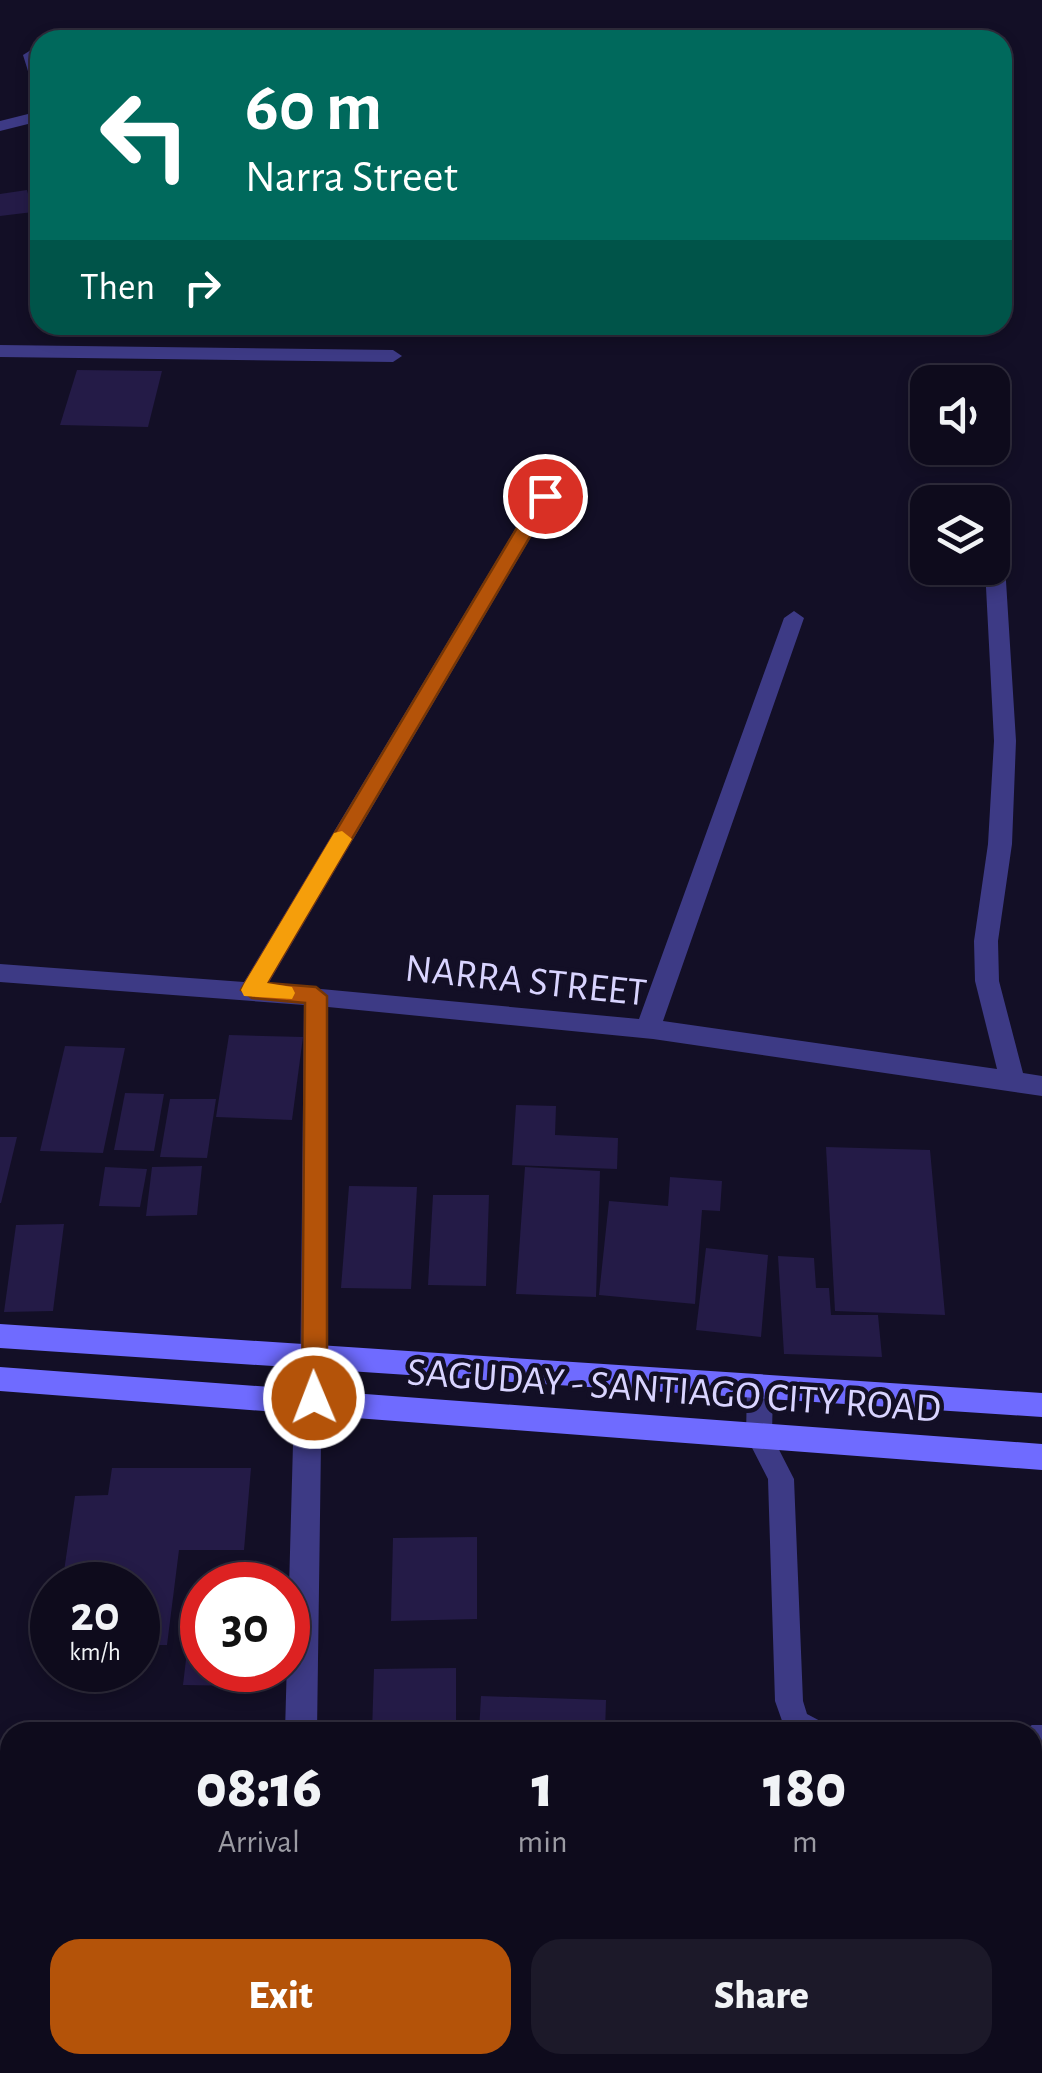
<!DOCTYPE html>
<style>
:root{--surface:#0e0b1c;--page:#1c1929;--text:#f1f3f6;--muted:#9b9ba3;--line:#2e2b3b;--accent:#b45309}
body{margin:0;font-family:"Alegreya Sans",sans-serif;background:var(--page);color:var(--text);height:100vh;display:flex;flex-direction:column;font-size:38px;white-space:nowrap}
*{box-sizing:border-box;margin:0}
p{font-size:32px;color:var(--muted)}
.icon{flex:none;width:55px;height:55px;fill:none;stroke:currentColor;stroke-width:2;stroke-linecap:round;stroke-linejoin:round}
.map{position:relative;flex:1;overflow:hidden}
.panel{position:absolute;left:0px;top:1722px;width:1042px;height:352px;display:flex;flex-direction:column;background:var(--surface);border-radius:30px 30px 0 0;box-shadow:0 5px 15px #0003,0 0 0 2px var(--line)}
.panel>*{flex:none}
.guide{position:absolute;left:30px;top:30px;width:982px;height:305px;border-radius:30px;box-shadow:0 5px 15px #0003,0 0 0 2px var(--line);background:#00695c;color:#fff;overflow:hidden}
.tools{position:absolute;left:910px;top:365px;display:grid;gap:20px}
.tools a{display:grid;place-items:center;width:100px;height:100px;border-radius:20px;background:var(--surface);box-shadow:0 5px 15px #0003,0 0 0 2px var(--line);font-size:50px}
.speed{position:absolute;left:30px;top:1562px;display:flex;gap:20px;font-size:50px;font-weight:700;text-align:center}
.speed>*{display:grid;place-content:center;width:130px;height:130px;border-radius:50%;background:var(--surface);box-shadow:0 5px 15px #0003,0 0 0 2px var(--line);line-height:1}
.speed small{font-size:25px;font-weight:400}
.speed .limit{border:15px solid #d22;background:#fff;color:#111}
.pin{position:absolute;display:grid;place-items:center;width:85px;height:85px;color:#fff;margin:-42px;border:5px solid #fff;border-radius:50%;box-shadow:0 2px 10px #0007}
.me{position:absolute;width:110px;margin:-55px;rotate:359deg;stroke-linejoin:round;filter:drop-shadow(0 0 8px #0008)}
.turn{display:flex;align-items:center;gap:35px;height:210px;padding:0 50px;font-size:45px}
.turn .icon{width:130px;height:130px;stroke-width:2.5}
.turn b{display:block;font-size:70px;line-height:85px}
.then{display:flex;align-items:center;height:95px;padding:0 50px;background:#0003;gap:20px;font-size:38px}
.eta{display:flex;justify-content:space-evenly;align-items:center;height:170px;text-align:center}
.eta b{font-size:60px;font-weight:800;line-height:70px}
.button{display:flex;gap:20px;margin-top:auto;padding:20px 50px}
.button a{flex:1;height:115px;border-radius:30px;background:var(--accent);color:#fff;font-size:40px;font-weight:800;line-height:115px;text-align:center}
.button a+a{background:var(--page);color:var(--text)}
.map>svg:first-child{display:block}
.building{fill:#241b47}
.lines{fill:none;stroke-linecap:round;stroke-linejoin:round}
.lane{fill:#3d3a85;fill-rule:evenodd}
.street{fill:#3d3a85;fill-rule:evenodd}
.secondary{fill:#6f6bff;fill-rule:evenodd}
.route{fill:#b45309;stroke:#753606;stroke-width:2.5}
.slow{fill:#f59e0b}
.labels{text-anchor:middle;stroke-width:9;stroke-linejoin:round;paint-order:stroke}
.street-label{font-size:40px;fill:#d9d4ff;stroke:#130f26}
</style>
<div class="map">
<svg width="1042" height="2073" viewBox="0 0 1042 2073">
<rect width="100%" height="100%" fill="#130f26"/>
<g class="building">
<polygon points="27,190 33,212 0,216 0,194"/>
<polygon points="77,370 162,371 148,427 60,425"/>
<polygon points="229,1035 303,1037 292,1120 216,1117"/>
<polygon points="65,1046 125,1048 103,1153 40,1151"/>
<polygon points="125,1093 164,1094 154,1151 114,1150"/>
<polygon points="170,1099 216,1099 207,1158 160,1157"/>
<polygon points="516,1105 556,1106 555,1135 618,1138 617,1169 512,1165"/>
<polygon points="0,1137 17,1137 1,1203 0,1203"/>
<polygon points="826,1147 930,1150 945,1315 835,1311"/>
<polygon points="202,1166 197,1215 146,1216 152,1167"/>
<polygon points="105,1167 147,1169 140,1207 99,1206"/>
<polygon points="525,1167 600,1171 596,1297 516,1294"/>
<polygon points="670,1177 722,1181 720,1211 702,1210 695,1304 599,1295 609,1201 668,1206"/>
<polygon points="349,1186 417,1187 411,1289 341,1288"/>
<polygon points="433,1195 489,1195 486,1286 428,1285"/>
<polygon points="64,1224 53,1311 4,1312 16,1225"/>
<polygon points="706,1248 768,1255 761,1337 696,1330"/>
<polygon points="778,1256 814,1258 816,1288 829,1288 831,1315 878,1315 882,1357 784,1354"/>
<polygon points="112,1468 251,1468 244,1550 179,1550 167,1645 138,1645 138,1585 62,1585 75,1496 108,1495"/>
<polygon points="477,1537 477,1619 391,1621 393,1538"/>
<polygon points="189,1634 202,1634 202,1670 249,1670 247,1686 183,1685"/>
<polygon points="456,1668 456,1732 372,1732 374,1669"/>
<polygon points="481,1696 606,1700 605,1732 479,1732"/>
<polygon points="10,1795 10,1933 0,1934 0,1796"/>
<polygon points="1032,1829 1042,1830 1042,1935 1032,1935"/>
</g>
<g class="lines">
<g class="lane">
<polygon points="760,1374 769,1377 773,1385 772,1436 794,1479 803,1701 807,1714 824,1723 828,1732 786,1732 775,1701 768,1479 746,1436 747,1385 751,1377"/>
<polygon points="1032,1725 1042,1725 1042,1751 1032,1751 1032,1732 1020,1732"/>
</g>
<g class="street">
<polygon points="31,50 40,59 40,89 32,84 23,55"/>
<polygon points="40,111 40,121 0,131 0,121"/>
<polygon points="0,345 393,350 402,356 393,362 0,357"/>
<polygon points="545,490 555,496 268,984 639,1019 784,618 794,611 804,618 663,1021 997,1069 975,981 974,941 988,844 994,741 985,568 992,568 992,511 1002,517 1016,741 1012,844 998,941 999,981 1023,1073 1042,1076 1042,1096 653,1039 328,1007 328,1398 321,1444 317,1732 285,1732 293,1444 300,1398 304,1005 0,982 0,964 244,982 535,496"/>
<polygon points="0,1994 10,1995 10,2029 0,2028"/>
<rect x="278" y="2065" width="34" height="8"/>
</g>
<g class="secondary">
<polygon points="0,1324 1042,1393 1042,1417 0,1348"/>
<polygon points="0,1367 1042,1444 1042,1470 0,1391"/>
</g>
</g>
<polygon class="route" points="545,490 554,496 267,983 316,987 327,996 327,1398 324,1406 314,1409 305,1406 302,1398 305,1003 252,998 241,990 536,496"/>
<polygon class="slow" points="342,831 352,839 267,983 292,987 295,993 292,999 244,996 241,990 244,984 334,833"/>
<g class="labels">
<g class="street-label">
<text transform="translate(526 979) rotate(6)" y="14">NARRA STREET</text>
<text transform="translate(674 1389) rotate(4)" y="14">SAGUDAY - SANTIAGO CITY ROAD</text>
</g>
</g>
</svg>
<div class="tools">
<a><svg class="icon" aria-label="sound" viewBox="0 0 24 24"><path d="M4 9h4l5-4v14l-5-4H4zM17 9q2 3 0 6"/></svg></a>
<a><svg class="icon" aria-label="layers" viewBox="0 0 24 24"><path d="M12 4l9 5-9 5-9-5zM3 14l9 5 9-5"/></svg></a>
</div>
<div class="speed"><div>20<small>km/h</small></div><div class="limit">30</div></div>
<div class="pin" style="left:545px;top:496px;background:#d93025"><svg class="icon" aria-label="arrive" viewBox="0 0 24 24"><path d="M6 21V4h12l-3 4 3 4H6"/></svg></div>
<svg class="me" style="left:314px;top:1398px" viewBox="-20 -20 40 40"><circle r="17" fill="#b45309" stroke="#fff" stroke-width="3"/><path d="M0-11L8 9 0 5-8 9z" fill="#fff"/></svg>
<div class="guide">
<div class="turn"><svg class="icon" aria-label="left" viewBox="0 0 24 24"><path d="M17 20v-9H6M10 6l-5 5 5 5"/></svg><div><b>60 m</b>Narra Street</div></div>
<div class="then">Then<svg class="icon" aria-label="right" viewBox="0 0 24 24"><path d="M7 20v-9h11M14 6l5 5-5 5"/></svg></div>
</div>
<section class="panel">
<div class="eta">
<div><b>08:16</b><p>Arrival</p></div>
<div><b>1</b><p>min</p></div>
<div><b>180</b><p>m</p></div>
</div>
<div class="button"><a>Exit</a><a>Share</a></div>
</section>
</div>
